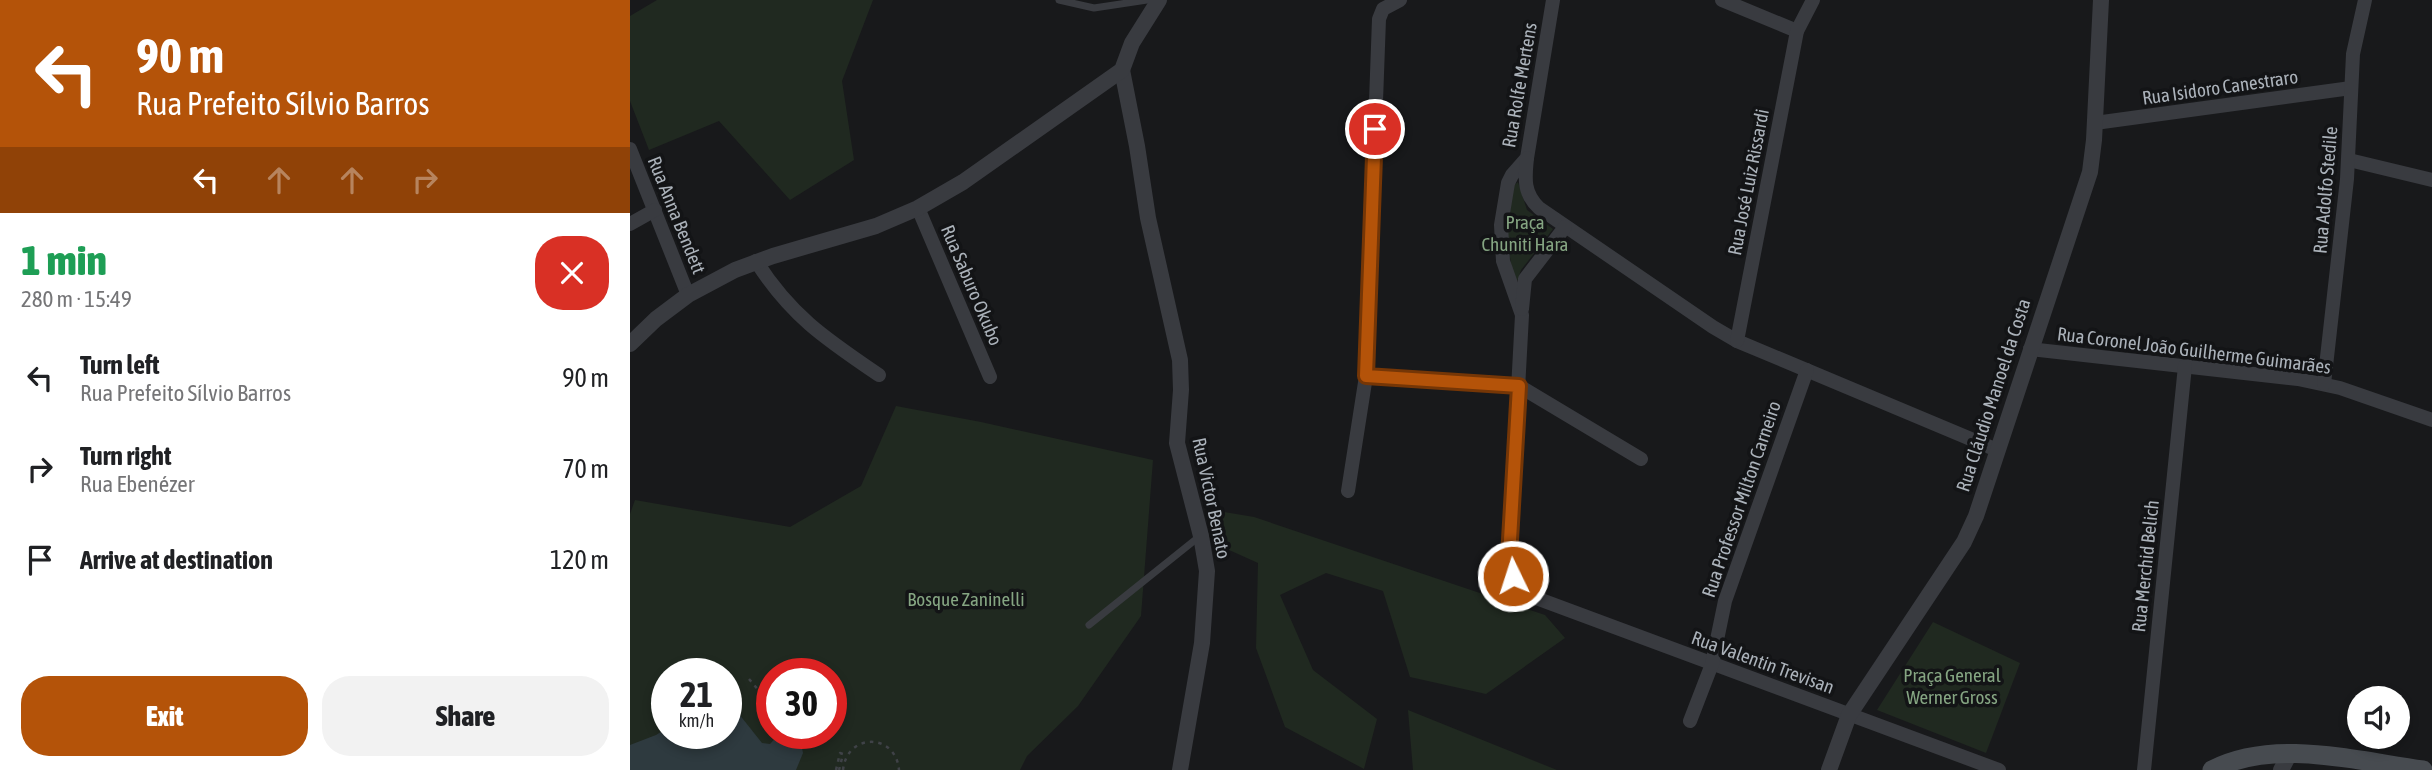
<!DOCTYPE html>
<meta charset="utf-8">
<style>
:root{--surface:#fff;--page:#f2f2f2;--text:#202124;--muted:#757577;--accent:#b45309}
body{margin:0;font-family:"Asap Condensed",sans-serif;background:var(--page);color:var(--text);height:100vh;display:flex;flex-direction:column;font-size:26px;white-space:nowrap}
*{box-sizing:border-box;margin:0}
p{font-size:23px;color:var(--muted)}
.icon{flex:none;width:38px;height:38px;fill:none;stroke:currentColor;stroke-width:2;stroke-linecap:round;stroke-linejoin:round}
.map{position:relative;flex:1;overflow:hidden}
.details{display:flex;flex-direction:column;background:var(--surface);width:630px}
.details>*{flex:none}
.hud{background:#b45309;color:#fff;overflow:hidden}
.controls{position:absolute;left:1717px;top:686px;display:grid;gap:14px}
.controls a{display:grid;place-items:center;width:63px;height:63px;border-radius:50%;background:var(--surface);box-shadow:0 4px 10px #0003;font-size:35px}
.speed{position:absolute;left:21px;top:658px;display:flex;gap:14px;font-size:35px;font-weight:700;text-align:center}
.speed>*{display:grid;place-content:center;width:91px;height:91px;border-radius:50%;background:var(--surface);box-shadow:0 4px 10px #0003;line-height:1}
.speed small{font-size:18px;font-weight:400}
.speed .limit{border:10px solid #d22;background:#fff;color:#111}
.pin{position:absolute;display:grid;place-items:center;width:60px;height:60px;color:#fff;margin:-30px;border:4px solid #fff;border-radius:50%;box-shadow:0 2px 7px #0007}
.me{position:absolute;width:77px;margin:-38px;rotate:356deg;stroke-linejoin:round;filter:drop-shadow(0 0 5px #0008)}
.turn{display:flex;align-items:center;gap:24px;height:147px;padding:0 21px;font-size:32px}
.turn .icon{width:91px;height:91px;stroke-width:2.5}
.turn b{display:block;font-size:49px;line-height:60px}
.lanes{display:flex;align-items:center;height:66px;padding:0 21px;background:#0003;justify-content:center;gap:35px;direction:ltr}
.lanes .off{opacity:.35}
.round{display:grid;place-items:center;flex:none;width:74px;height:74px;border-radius:28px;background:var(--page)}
.head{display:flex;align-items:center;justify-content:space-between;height:119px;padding:0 21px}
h1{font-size:42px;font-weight:800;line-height:52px;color:#1e9e55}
.primary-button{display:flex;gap:14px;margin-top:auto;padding:14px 21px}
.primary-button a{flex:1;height:80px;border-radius:28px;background:var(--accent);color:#fff;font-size:28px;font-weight:800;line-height:80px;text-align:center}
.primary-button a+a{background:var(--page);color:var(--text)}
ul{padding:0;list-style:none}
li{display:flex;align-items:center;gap:21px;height:91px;padding:0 21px}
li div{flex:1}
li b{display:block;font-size:26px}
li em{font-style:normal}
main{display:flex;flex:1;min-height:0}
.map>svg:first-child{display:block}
.green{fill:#202920;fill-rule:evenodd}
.water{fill:#2e3a3f}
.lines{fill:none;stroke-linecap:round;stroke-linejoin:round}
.path{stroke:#3f4247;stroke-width:2.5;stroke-dasharray:3.5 5;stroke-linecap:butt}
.service{stroke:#393b40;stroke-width:7}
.minor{stroke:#393b40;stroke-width:14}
.tertiary{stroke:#393b40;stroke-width:16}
.secondary{stroke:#474b50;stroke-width:19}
.route-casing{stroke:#753606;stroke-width:18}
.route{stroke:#b45309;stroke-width:12}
.labels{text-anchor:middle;stroke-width:7;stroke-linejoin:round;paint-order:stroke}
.street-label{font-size:19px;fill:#abb2ba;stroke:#131416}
.park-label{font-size:19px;fill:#85a582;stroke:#131416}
</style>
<main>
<section class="details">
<div class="hud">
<div class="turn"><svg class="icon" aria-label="left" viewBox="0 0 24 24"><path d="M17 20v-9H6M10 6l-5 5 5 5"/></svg><div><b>90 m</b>Rua Prefeito Sílvio Barros</div></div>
<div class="lanes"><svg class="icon" aria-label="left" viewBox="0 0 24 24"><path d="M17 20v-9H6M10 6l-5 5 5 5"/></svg><svg class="icon off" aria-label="ahead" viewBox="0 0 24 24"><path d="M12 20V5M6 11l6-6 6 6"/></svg><svg class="icon off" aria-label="ahead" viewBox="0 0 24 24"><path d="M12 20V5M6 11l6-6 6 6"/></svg><svg class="icon off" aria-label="right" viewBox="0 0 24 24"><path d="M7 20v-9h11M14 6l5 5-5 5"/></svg></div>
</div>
<div class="head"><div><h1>1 min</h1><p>280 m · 15:49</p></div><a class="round" style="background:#d93025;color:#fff"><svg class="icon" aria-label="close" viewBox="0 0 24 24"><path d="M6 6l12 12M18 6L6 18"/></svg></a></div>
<ul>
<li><svg class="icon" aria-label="left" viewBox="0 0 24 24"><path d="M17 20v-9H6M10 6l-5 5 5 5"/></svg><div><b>Turn left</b><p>Rua Prefeito Sílvio Barros</p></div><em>90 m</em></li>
<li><svg class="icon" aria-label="right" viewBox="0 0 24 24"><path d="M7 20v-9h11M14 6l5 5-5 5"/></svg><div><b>Turn right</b><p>Rua Ebenézer</p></div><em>70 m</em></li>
<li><svg class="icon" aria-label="arrive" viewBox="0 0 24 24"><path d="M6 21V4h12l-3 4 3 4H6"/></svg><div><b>Arrive at destination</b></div><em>120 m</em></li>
</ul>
<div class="primary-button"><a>Exit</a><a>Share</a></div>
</section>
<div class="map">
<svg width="1802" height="770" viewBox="0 0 1802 770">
<rect width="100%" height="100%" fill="#18191b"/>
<g class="green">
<polygon points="27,0 243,0 212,81 224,160 160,200 89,121 19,150 0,101 0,16"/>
<polygon points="888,182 897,210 923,229 891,270 885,288 876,232 883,186"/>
<path d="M266 406 351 422 523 460 511 616 448 706 397 756 390 770H0V514L5 500 160 527 231 486ZM37 674H96V733H37ZM142 674H201V733H142Z"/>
<polygon points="582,510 624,517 915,615 935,638 856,694 780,677 753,591 696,573 650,595 683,670 747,719 734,769 655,727 626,648 628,563 588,545"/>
<polygon points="1303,622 1390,663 1356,753 1247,710"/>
<polygon points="778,710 927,770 783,770"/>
</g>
<polygon class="water" points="97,699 132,743 140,744 150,733 171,734 174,739 171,743 173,753 166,770 0,770 0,745 26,735 37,728 37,733 96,733"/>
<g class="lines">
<g class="path">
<polyline points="119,679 142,706"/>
<polyline points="206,770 210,753 213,754 209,770"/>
<path d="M213 770C217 732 266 733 269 770"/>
</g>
<g class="service">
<polyline points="429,0 464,8 517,0"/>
<polyline points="459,625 570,536"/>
</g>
<g class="minor">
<path d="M923 0 897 158 882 175 878 183 871 225 873 261 892 315 879 557C881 578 888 589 906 598L1369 770"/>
<polyline points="1092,0 1167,31"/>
<polyline points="1465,123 1721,88"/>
<polyline points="0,149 58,295"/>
<path d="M897 158C895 178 893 193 909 208L1083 327 1107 341 1367 450"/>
<polyline points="1719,160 1802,180"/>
<polyline points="288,208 360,377"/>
<polyline points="0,224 25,210"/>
<path d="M126 261C161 316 196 339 249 375"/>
<polyline points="892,309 895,279 935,227"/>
<polyline points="1107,341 1163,52 1167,31 1183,0"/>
<polyline points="1400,349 1668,379 1710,388 1802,420"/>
<polyline points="736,376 889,386 1011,459"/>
<polyline points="1694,384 1717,179 1723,54 1735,0"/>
<polyline points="718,491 736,376 749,19 753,9 770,0"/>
<polyline points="1060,721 1082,664 1095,601 1177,370"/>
<polyline points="1514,770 1555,366"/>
</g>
<g class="tertiary">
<polyline points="492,70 507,146 518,218 550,360 551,390 547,443 571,536 577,571 572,643 550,770"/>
<polyline points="0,344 26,319 58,295 105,270 143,256 246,226 288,208 333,182 492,70 502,43 529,0"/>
<polyline points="1199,770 1219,715 1334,542 1346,516 1460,172 1464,140 1471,0"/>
<polyline points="1651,770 1660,753"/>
</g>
<path class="secondary" d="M1582 770C1644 738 1726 761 1793 770"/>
</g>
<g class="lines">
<defs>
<polyline id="route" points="745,129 736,376 889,386 879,557 883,576"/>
</defs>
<use href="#route" class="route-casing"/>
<use href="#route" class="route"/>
</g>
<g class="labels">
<g class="street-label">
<text transform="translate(889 85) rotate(-80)" y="7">Rua Rolfe Mertens</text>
<text transform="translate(1590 87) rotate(-8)" y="7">Rua Isidoro Canestraro</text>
<text transform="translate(1118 182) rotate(-79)" y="7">Rua José Luiz Rissardi</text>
<text transform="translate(1695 190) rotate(-85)" y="7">Rua Adolfo Stedile</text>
<text transform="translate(47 215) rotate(68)" y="7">Rua Anna Bendett</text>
<text transform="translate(342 285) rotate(67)" y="7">Rua Saburo Okubo</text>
<text transform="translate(1564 350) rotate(7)" y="7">Rua Coronel João Guilherme Guimarães</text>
<text transform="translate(1363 395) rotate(-72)" y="7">Rua Cláudio Manoel da Costa</text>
<text transform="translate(582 498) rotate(78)" y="7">Rua Victor Benato</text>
<text transform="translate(1111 499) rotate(-71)" y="7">Rua Professor Milton Carneiro</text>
<text transform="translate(1515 566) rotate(-84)" y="7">Rua Merchid Belich</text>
<text transform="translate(1133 662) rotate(20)" y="7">Rua Valentin Trevisan</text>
</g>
<g class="park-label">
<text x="895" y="229">Praça<tspan x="895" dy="22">Chuniti Hara</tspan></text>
<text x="336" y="606">Bosque Zaninelli</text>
<text x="1322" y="682">Praça General<tspan x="1322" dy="22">Werner Gross</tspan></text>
</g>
</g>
</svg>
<div class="controls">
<a><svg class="icon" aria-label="sound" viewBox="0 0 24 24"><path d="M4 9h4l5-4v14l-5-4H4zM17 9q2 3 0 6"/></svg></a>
</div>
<div class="speed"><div>21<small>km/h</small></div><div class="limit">30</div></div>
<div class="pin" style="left:745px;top:129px;background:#d93025"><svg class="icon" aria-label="arrive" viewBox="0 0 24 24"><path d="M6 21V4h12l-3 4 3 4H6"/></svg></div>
<svg class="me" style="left:883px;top:576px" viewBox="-20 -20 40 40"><circle r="17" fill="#b45309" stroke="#fff" stroke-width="3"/><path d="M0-11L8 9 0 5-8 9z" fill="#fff"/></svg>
</div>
</main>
